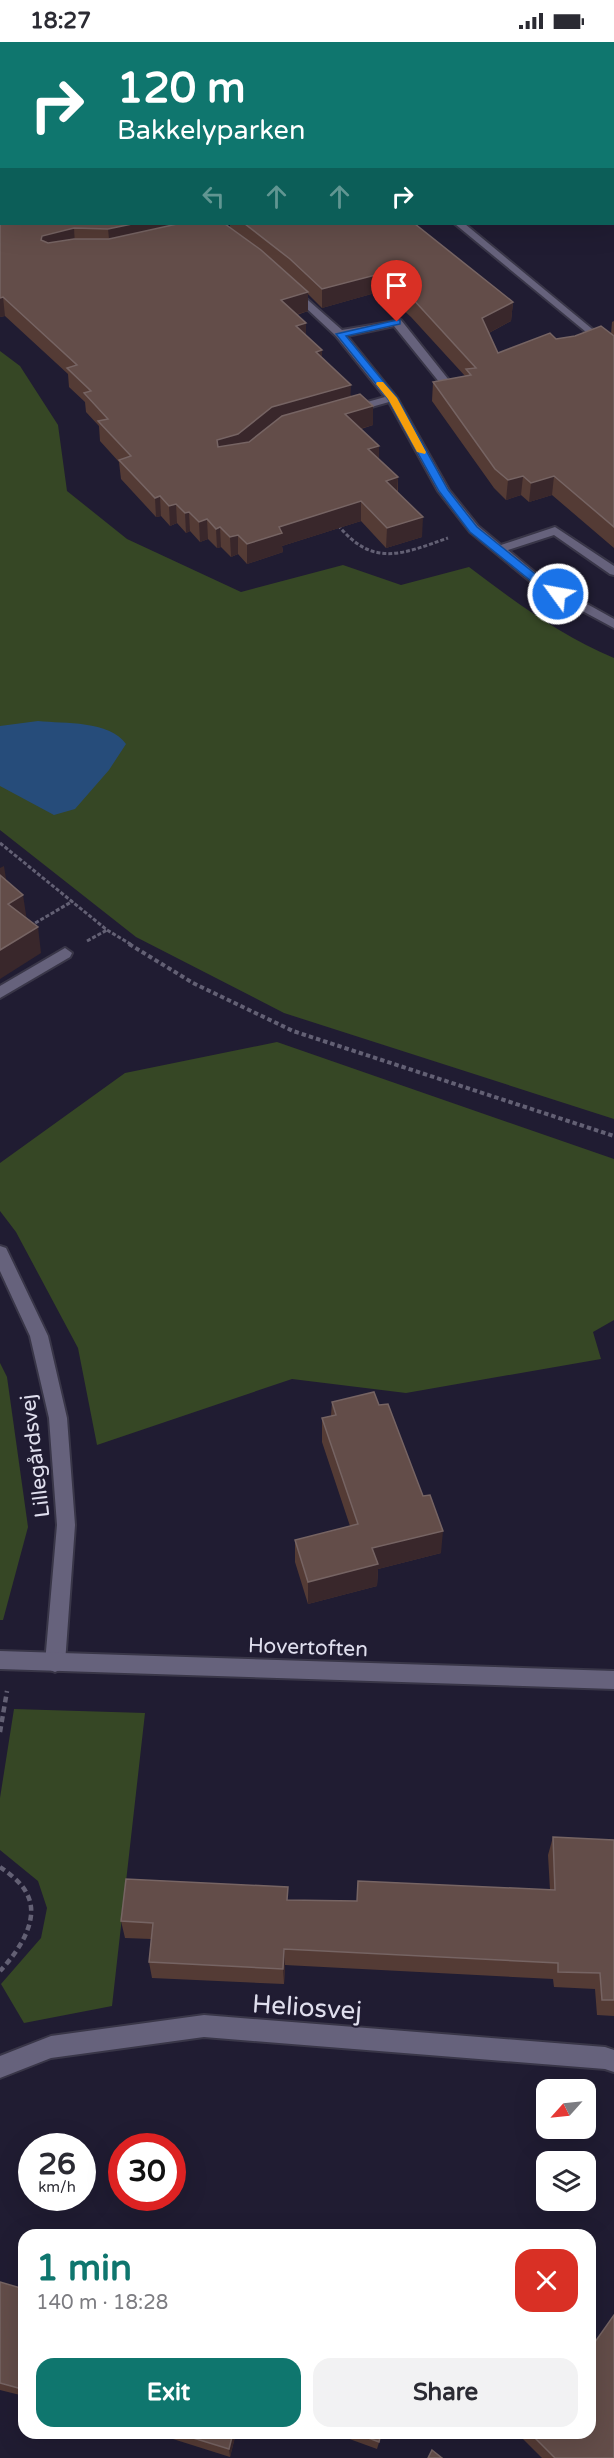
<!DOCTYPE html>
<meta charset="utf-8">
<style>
:root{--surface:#fff;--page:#f2f2f3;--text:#2b2b33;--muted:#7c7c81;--accent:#0f766e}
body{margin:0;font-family:"Varela Round",sans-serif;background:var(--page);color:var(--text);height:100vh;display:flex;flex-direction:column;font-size:22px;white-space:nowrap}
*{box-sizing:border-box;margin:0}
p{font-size:20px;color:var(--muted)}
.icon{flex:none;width:33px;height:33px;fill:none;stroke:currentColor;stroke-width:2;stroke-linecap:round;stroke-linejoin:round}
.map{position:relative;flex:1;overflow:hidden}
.drawer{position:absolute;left:18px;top:2187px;width:578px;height:210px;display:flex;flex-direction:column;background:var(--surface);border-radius:18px;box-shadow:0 6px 24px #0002}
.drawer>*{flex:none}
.banner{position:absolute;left:0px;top:0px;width:615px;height:183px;box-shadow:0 6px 24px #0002;background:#0f766e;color:#fff;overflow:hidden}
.needle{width:39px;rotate:243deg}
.tools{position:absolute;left:536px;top:2037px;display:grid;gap:12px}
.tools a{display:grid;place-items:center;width:60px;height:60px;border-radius:12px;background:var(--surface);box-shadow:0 6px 24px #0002;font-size:30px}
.speed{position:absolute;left:18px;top:2091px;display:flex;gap:12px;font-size:30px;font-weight:700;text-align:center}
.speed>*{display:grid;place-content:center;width:78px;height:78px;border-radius:50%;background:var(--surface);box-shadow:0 6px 24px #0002;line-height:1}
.speed small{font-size:15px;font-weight:400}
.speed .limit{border:9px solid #d22;background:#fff;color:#111}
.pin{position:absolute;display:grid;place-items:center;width:51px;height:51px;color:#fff;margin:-62px -26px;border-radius:50% 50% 50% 0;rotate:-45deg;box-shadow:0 0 6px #0007}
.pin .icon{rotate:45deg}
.me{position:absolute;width:66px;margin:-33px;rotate:302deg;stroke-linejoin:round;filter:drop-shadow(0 0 4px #0008)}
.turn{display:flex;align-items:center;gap:21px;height:126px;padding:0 18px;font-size:27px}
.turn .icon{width:78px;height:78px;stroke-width:2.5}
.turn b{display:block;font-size:42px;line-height:51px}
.lanes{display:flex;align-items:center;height:57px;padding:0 18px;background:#0003;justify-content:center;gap:30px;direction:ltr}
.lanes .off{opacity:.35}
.round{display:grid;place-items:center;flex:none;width:63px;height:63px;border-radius:18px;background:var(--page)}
.summary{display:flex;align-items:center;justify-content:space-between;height:102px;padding:0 18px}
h1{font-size:36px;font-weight:700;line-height:45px;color:var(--accent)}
.cta{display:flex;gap:12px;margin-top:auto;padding:12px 18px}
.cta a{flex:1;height:69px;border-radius:18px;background:var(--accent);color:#fff;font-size:24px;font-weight:700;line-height:69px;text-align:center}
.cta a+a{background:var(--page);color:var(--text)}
.status{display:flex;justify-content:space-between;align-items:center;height:42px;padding:0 30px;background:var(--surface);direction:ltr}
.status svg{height:16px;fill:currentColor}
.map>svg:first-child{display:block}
.green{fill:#364725}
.water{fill:#264c7a}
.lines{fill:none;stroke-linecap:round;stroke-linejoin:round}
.service-casing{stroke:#393648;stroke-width:4}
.minor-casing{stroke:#393648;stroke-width:4}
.tertiary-casing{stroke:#393648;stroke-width:4}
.secondary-casing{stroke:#393648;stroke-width:4}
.path-far2{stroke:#636074;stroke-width:3;stroke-dasharray:4 2;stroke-linecap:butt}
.path-far1{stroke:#636074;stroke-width:4;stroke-dasharray:4.5 3;stroke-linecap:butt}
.path{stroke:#636074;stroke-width:4.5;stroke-dasharray:6 4;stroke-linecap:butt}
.service{fill:#66627c;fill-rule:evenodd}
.minor{fill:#66627c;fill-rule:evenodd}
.tertiary{fill:#66627c;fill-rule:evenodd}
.secondary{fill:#66627c;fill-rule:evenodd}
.wall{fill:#543b35}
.shaded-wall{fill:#39272b}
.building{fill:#634d49;stroke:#766463;stroke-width:1.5}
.route{fill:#1a73e8;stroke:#114b97;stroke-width:1.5}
.slow{fill:#f59e0b}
.labels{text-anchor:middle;stroke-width:4.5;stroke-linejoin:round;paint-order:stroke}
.street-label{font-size:21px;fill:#e0dfee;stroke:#201c32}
.near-street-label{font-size:26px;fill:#e0dfee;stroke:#201c32}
</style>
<div class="status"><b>18:27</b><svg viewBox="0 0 49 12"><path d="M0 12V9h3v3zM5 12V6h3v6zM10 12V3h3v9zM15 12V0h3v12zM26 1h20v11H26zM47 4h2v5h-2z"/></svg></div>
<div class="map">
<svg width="614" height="2416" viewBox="0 0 614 2416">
<rect width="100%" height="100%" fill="#201c32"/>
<g class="green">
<path d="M0 309 20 324 58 383 67 449 127 497 241 550 343 523 401 543 469 525C514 559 561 594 614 616V1077L284 971 136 895 0 788Z"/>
<polygon points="277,1000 614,1117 614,1278 593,1290 601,1317 406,1351 292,1337 97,1403 78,1306 16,1190 0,1169 0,1121 125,1031"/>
<polygon points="0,1321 7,1335 28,1485 3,1578 0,1578"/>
<polygon points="14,1667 145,1671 112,1964 24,1981 1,1942 41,1896 47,1866 38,1839 0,1808 0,1756"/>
</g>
<path class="water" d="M38 679C65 682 109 678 126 702L109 728 75 767 54 773 0 744V684Z"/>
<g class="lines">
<defs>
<polygon id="service" points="1,0 11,0 2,2 2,4"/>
<g id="minor">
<polygon points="309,0 320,0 309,2"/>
<rect x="0" y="75" width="2" height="6"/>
<polygon points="455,182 465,182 614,305 614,313"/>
<polygon points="292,244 342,288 401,278 448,337 448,341 440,341 394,284 347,294 397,356 449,448 478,484 501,503 555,485 614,524 614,533 610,532 554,493 508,508 544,538 614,577 614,586 536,544 470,490 438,449 389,360 350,371 346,370 346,366 385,355 336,294 288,249 287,247"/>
<polygon points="65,906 72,911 70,915 0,956 0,944"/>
<polygon points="0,1204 6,1206 48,1294 67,1376 75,1483 65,1621 62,1627 55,1630 48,1627 45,1621 57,1483 49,1376 30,1294 0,1229"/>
<polygon points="204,1973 605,2005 614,2008 614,2030 605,2027 204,1995 51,2016 0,2036 0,2014 51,1994"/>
</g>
<polygon id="tertiary" points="0,1609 614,1629 614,1647 0,1627"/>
<g id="secondary">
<polygon points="73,0 83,0 72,2"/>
<polygon points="2,35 2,41 0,42 0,36"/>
</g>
</defs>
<use href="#service" class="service-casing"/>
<use href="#minor" class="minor-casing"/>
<use href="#tertiary" class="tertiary-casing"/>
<use href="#secondary" class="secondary-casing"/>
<g class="path-far2">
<path d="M338 483C373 526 402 512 448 496"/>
<polyline points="0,801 107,888 132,903"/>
<polyline points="30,884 73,859"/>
<polyline points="87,899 107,888"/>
</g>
<polyline class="path-far1" points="129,902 193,941 293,989 614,1094"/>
<g class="path">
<polyline points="0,1690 7,1649"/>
<path d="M0 1825C10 1832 22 1841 27 1852 41 1878 17 1911 0 1929"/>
</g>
<use href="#service" class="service"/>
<use href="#minor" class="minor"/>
<use href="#tertiary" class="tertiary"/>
<use href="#secondary" class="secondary"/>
</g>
<g class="wall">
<polygon points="346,0 452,0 448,2 348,2"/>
<polygon points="0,128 230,185 230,182 415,182 513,260 511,279 489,291 498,311 556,297 611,292 612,280 614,279 614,506 552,453 529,460 521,453 506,458 494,446 432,359 433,340 465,334 411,275 382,249 322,266 308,252 308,269 297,273 306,281 306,294 351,354 373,364 373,383 361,387 379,404 379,418 398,435 398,450 422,495 386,506 361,479 282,504 283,510 247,522 238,512 231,515 221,505 217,506 208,497 200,500 190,489 186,491 177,481 170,484 161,474 156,475 121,437 119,420 100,399 99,384 86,370 85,360 69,345 68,332 5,274 0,275"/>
<polygon points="332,1360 441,1511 378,1527 377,1544 308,1562 295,1520 295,1498 350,1484 322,1400 322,1376 331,1374"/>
<polygon points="553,1795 614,1798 614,1974 597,1973 595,1947 554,1945 553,1937 285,1923 284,1942 152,1936 149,1920 151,1897 125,1896 121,1879 288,1858 357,1859 358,1839 550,1848 548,1813"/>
<polygon points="0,2240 24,2247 24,2354 0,2348"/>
<polygon points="154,2391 236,2391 230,2415"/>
<polygon points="333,2391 382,2391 377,2407"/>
<polygon points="517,2391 590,2391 614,2416 542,2416"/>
</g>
<g class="shaded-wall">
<polygon points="385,0 452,0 448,2 378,2"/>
<polygon points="132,182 206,182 110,206 108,187"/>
<polygon points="74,186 75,205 43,213 41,198 42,194"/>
<polygon points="383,231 382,249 322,266 322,247"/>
<polygon points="308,250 308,269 281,277 281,258"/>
<polygon points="3,255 5,274 0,275 0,256"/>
<polygon points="513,260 511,279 481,295 482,276"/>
<polygon points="306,281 306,300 296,284"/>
<polygon points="322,308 322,328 316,310"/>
<polygon points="351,343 350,362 239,412 218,418 217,398 272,365"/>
<polygon points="373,364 373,383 345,391 345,372"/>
<polygon points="379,404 379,423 368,407"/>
<polygon points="523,434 521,453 506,458 508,438"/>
<polygon points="554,434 552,453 529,460 531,441"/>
<polygon points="398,435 397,455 386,439"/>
<polygon points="160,454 161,474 156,475 155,456"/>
<polygon points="361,459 361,479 282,504 283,510 247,522 247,502 279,485"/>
<polygon points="176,462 177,481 170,484 169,464"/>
<polygon points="189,470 190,489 186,491 185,471"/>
<polygon points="423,475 422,495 386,506 387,486"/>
<polygon points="207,477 208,497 200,500 199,480"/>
<polygon points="220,485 221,505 217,506 216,487"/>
<polygon points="238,493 238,512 231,515 230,495"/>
<polygon points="4,824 8,850 0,855 0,826"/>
<polygon points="23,853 27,879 8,862"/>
<polygon points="38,885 41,911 0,937 0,908"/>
<polygon points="443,1489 441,1511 378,1527 377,1544 308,1562 308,1540 372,1506"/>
<polygon points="284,1907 285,1923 284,1942 283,1927"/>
<polygon points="233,2391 236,2391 230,2415 229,2407"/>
</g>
<g class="building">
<polygon points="366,0 385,0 378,2 368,2"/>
<polygon points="0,128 2,128 2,182 132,182 108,187 74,186 42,194 41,198 48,201 74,197 109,197 177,182 225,182 261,208 308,250 281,258 306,281 296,284 322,308 316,310 351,343 272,365 238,392 217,398 218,405 249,400 282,374 360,352 373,364 345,372 379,404 368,407 398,435 386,439 423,475 387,486 361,459 279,485 282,491 247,502 238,493 230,495 220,485 216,487 207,477 199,480 189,470 185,471 176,462 169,464 160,454 155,456 119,418 131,414 98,379 108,377 84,351 91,349 67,326 77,323 3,255 0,256"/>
<polygon points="245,182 415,182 513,260 482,276 498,311 550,291 556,297 575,294 601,284 614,294 614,485 554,434 531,441 523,434 508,438 495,427 433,340 471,333 466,327 476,326 412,256 383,231 322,247 290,217"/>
<polygon points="0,833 23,853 8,862 38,885 0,908"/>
<polygon points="374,1350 379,1363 388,1362 423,1454 430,1453 443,1489 372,1506 378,1522 308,1540 295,1498 358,1482 322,1376 336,1373 332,1360"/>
<polygon points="553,1795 614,1798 614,1958 602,1958 600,1931 558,1930 558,1921 284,1907 283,1927 149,1920 153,1881 121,1879 126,1837 288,1845 287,1858 357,1859 358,1839 555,1848"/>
<polygon points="0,2240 24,2247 24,2343 22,2347 0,2341"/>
<polygon points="614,2273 614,2416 555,2416 530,2391 590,2391 590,2307"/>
<polygon points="177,2391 233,2391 229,2407"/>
<polygon points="355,2391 381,2391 379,2400"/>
<polygon points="432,2408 442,2416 428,2416"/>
</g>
<polygon class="route" points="397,278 400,278 400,282 346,294 397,356 448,448 477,485 544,539 562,550 562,554 555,554 536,543 470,490 439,449 388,357 336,292"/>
<polygon class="slow" points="377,340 383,340 397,356 426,410 425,412 417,410 388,357 376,342"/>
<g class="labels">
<g class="street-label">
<text transform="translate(35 1414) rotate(-97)" y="7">Lillegårdsvej</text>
<text transform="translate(308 1605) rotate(2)" y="7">Hovertoften</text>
</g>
<g class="near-street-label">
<text transform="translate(307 1965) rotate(4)" y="9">Heliosvej</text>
</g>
</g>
</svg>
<div class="tools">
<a><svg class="needle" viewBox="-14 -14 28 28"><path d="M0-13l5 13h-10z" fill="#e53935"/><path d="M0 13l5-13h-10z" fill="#7c7c81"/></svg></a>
<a><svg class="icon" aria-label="layers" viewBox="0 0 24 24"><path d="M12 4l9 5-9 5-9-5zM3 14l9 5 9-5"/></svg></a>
</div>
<div class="speed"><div>26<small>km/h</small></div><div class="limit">30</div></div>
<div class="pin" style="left:397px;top:280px;background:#d93025"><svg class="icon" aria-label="arrive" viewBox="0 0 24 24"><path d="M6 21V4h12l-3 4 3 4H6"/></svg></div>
<svg class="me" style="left:558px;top:552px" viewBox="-20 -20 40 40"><circle r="17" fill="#1a73e8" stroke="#fff" stroke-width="3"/><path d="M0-11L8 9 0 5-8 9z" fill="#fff"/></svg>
<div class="banner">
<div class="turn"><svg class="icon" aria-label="right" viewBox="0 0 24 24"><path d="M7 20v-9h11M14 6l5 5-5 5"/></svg><div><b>120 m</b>Bakkelyparken</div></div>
<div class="lanes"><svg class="icon off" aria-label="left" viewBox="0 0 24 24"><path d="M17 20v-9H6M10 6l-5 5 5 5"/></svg><svg class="icon off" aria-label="ahead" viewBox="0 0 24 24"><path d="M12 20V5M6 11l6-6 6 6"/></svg><svg class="icon off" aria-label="ahead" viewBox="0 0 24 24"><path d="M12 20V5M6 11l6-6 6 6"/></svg><svg class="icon" aria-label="right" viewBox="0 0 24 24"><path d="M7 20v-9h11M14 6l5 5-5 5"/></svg></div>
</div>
<section class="drawer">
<div class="summary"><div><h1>1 min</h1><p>140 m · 18:28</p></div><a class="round" style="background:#d93025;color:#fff"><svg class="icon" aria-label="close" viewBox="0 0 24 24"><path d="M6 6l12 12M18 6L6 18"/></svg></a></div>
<div class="cta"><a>Exit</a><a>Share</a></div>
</section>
</div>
